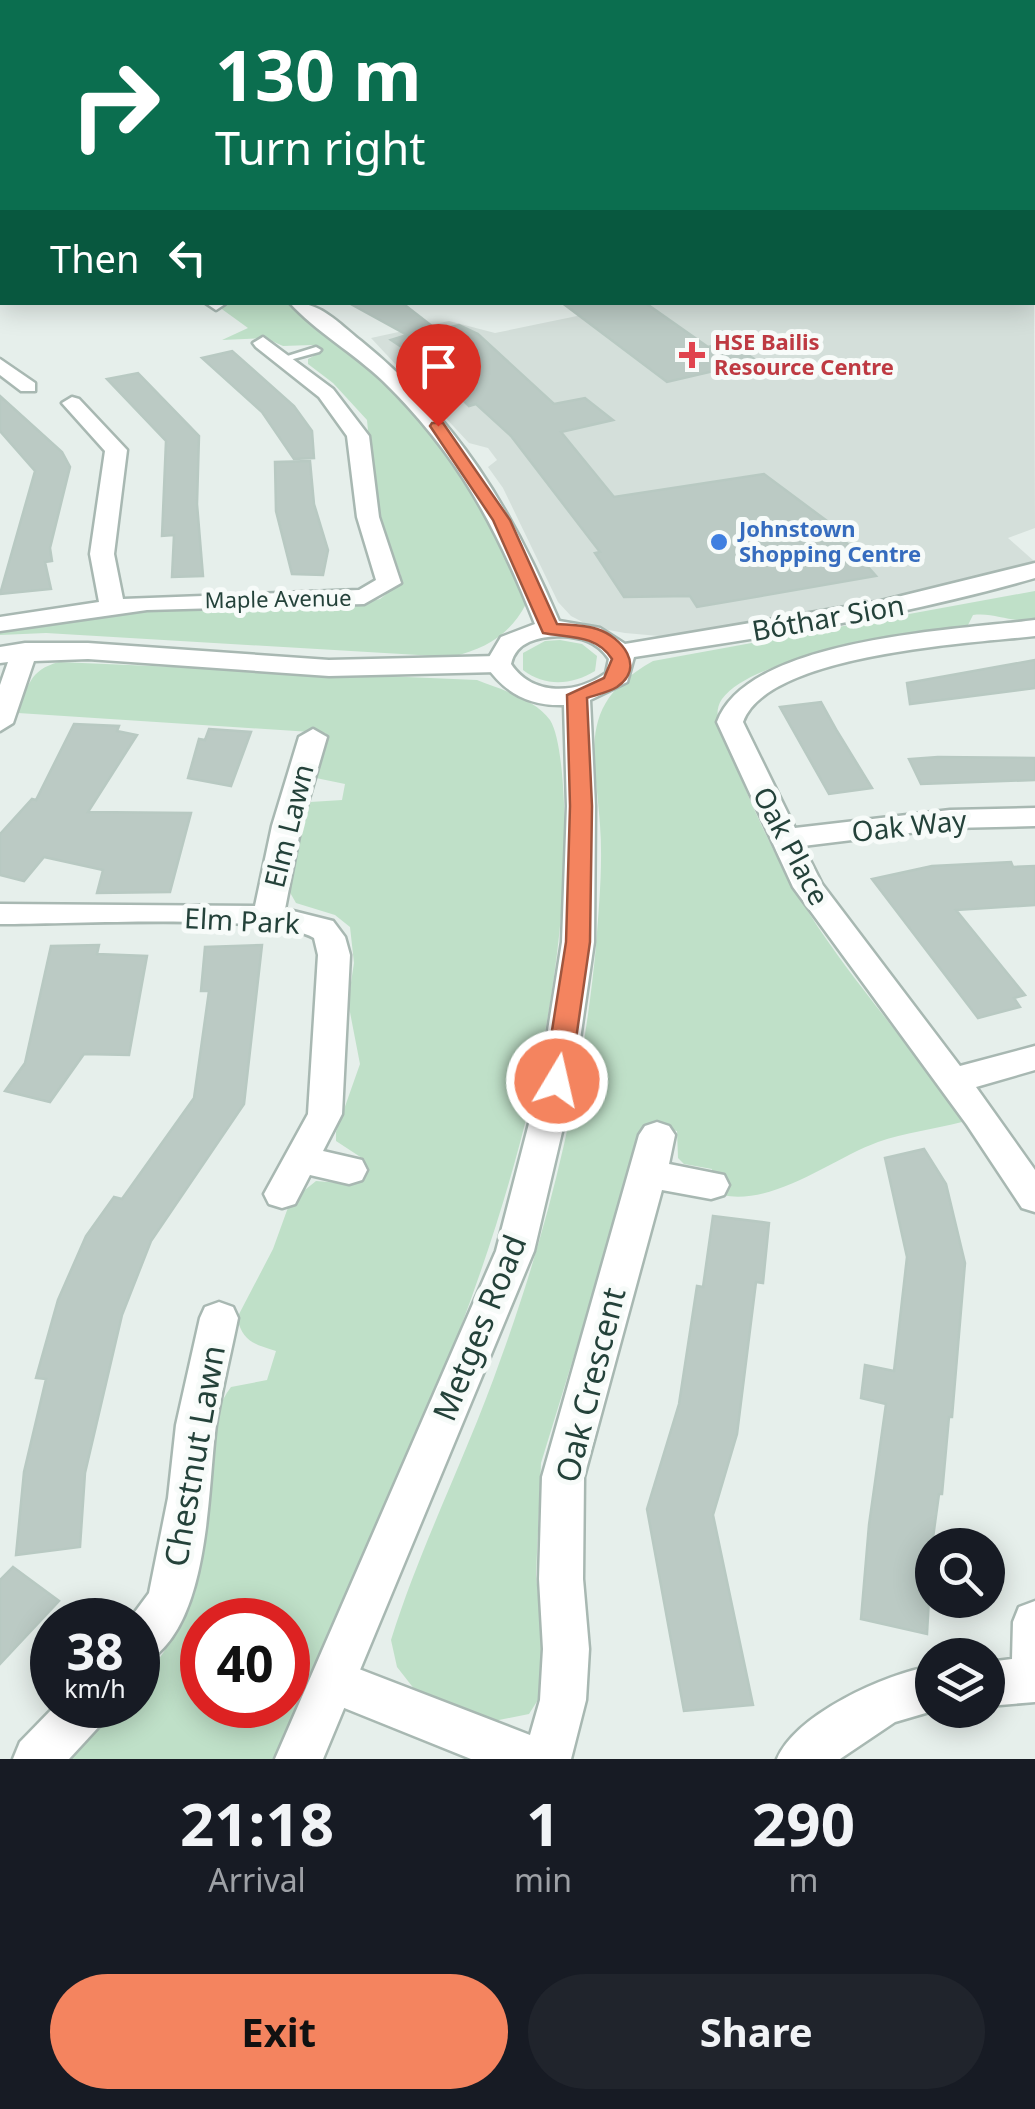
<!DOCTYPE html>
<meta charset="utf-8">
<style>
:root{--surface:#171b24;--page:#20242c;--text:#f1f3f6;--muted:#9ea1a6;--accent:#f4845f}
body{margin:0;font-family:"Noto Sans",sans-serif;background:var(--page);color:var(--text);height:100vh;display:flex;flex-direction:column;font-size:38px;white-space:nowrap}
*{box-sizing:border-box;margin:0}
p{font-size:32px;color:var(--muted)}
.icon{flex:none;width:55px;height:55px;fill:none;stroke:currentColor;stroke-width:2;stroke-linecap:round;stroke-linejoin:round}
.map{position:relative;height:1759px;overflow:hidden}
.drawer{display:flex;flex-direction:column;background:var(--surface);flex:1}
.drawer>*{flex:none}
.top-card{position:absolute;left:0px;top:0px;width:1035px;height:305px;box-shadow:0 5px 25px #0003;background:#0b6e4f;color:#fff;overflow:hidden}
.fabs{position:absolute;left:915px;top:1528px;display:grid;gap:20px}
.fabs a{display:grid;place-items:center;width:90px;height:90px;border-radius:50%;background:var(--surface);box-shadow:0 5px 25px #0003;font-size:50px}
.speed{position:absolute;left:30px;top:1598px;display:flex;gap:20px;font-size:50px;font-weight:700;text-align:center}
.speed>*{display:grid;place-content:center;width:130px;height:130px;border-radius:50%;background:var(--surface);box-shadow:0 5px 25px #0003;line-height:1}
.speed small{font-size:25px;font-weight:400}
.speed .limit{border:15px solid #d22;background:#fff;color:#111}
.pin{position:absolute;display:grid;place-items:center;width:85px;height:85px;color:#fff;margin:-102px -42px;border-radius:50% 50% 50% 0;rotate:-45deg;box-shadow:0 0 10px #0007}
.pin .icon{rotate:45deg}
.me{position:absolute;width:110px;margin:-55px;rotate:9deg;stroke-linejoin:round;filter:drop-shadow(0 0 8px #0008)}
.turn{display:flex;align-items:center;gap:35px;height:210px;padding:0 50px;font-size:45px}
.turn .icon{width:130px;height:130px;stroke-width:2.5}
.turn b{display:block;font-size:70px;line-height:85px}
.then{display:flex;align-items:center;height:95px;padding:0 50px;background:#0003;gap:20px;font-size:38px}
.eta{display:flex;justify-content:space-evenly;align-items:center;height:170px;text-align:center}
.eta b{font-size:60px;font-weight:700;line-height:70px}
.primary-button{display:flex;gap:20px;margin-top:auto;padding:20px 50px}
.primary-button a{flex:1;height:115px;border-radius:60px;background:var(--accent);color:#111;font-size:40px;font-weight:700;line-height:115px;text-align:center}
.primary-button a+a{background:var(--page);color:var(--text)}
.map>svg:first-child{display:block}
.built{fill:#d4dfda}
.green{fill:#bfe0c8;fill-rule:evenodd}
.building{fill:#bbcac4;stroke:#b8c9c2;stroke-width:2.5}
.lines{fill:none;stroke-linecap:round;stroke-linejoin:round}
.service-casing{stroke:#a8b8b2;stroke-width:5}
.minor-casing{stroke:#a8b8b2;stroke-width:5}
.tertiary-casing{stroke:#a8b8b2;stroke-width:5}
.service{fill:#fff;fill-rule:evenodd}
.minor{fill:#fff;fill-rule:evenodd}
.tertiary{fill:#fff;fill-rule:evenodd}
.route{fill:#f4845f;stroke:#9f563e;stroke-width:2.5}
.health-dot{fill:#e0444e;stroke:#f7fbf9;stroke-width:4}
.shop-dot{fill:#3f7fe0;stroke:#f7fbf9;stroke-width:4}
.labels{text-anchor:middle;stroke-width:10;stroke-linejoin:round;paint-order:stroke}
.far-health-label{font-size:22px;font-weight:bold;fill:#be3a42;stroke:#f7fbf9;text-anchor:start}
.far-shop-label{font-size:22px;font-weight:bold;fill:#366cbe;stroke:#f7fbf9;text-anchor:start}
.far-street-label{font-size:22px;fill:#24423a;stroke:#f7fbf9}
.street-label{font-size:28px;fill:#24423a;stroke:#f7fbf9}
.near-street-label{font-size:32px;fill:#24423a;stroke:#f7fbf9}
</style>
<div class="map">
<svg width="1035" height="1759" viewBox="0 0 1035 1759">
<rect width="100%" height="100%" fill="#e6efeb"/>
<g class="built">
<polygon points="0,0 826,0 841,2 2,2 2,114"/>
<polygon points="1033,26 1035,528 1008,538 1034,561 880,601 698,632 659,636 625,633 592,627 571,616 558,602 503,488 488,467 497,460 488,448 469,443 371,338 449,321 495,333 640,303 1032,302"/>
</g>
<g class="green">
<path d="M235 303C250 303 275 298 288 304 301 309 314 322 326 330 417 394 493 497 526 604 509 636 486 648 452 657L46 633 0 635V629L170 608 304 603 355 605 380 599 395 587 401 575 375 506 367 420 333 383 308 364V359L321 352 312 345 283 346 265 338 222 340 248 328 219 307Z"/>
<path d="M1035 591V619C1011 624 996 612 973 615L967 627 960 630C905 638 756 654 722 699 710 716 725 739 732 756 753 810 778 864 809 913 855 986 915 1049 962 1122 935 1129 904 1133 878 1142 826 1161 765 1214 708 1191L712 1169 684 1164 678 1158 677 1131 645 1125 541 1463 536 1575 545 1666 543 1692 529 1714 494 1721 443 1705 415 1690 397 1667 391 1640C421 1544 468 1453 501 1358 549 1226 583 1086 596 946 599 906 603 864 600 825 595 751 576 704 653 661Z"/>
<path d="M560 640 582 644 597 656 595 671C572 685 545 687 523 670V653L545 641Z"/>
<path d="M59 662 477 680C500 689 535 699 550 720 564 742 565 821 565 848 556 1171 404 1469 274 1759H64L121 1705H138V1686C159 1661 190 1618 196 1586 206 1532 198 1429 231 1387L267 1380 276 1351C254 1344 243 1342 237 1318L273 1249 290 1202 316 1181 352 1184 365 1160 336 1141V1132L360 1064 348 1002 354 963 350 927 335 915 296 903 288 889C297 863 291 822 310 802L342 800 345 784 316 778 313 773 326 733 18 713C28 686 29 670 59 662ZM202 1620H288V1705H202Z"/>
</g>
<g class="building">
<polygon points="347,302 401,302 437,330 459,325 478,334 554,404 585,398 613,420 561,432 614,497 764,474 827,521 876,576 697,607 690,596 624,597 595,553 600,552 511,436 476,404 469,406 424,362 391,340 407,335"/>
<polygon points="561,302 644,302 708,347 729,342 757,361 667,382"/>
<polygon points="232,351 294,406 312,431 314,458 294,459 262,412 202,358"/>
<polygon points="138,373 199,436 197,504 203,576 172,577 174,535 162,536 166,441 107,379"/>
<polygon points="0,396 62,452 70,467 50,548 52,561 45,562 51,589 0,594 35,471 0,431"/>
<polygon points="310,461 314,504 328,550 323,575 292,574 276,511 275,462"/>
<polygon points="1035,660 1035,688 910,704 907,683"/>
<polygon points="821,702 837,731 872,788 829,794 780,707"/>
<polygon points="74,724 119,726 117,731 137,735 88,812 191,813 170,892 97,893 103,870 44,857 24,881 0,875 0,834 32,799 36,800"/>
<polygon points="209,729 251,732 231,786 188,778 199,739 205,740"/>
<polygon points="938,757 1035,758 1035,780 921,784 909,759"/>
<polygon points="1011,862 1013,867 1035,866 1035,905 956,910 1025,995 1014,998 1020,1007 978,1018 872,879 932,866"/>
<polygon points="99,945 97,954 147,956 129,1055 84,1054 50,1102 5,1091 25,1063 51,946"/>
<polygon points="262,945 244,1104 151,1241 122,1315 85,1473 80,1547 16,1555 24,1472 46,1379 36,1378 58,1300 86,1236 114,1197 122,1199 194,1098 209,991 201,991 205,947"/>
<polygon points="924,1149 946,1184 965,1263 952,1417 949,1417 942,1494 939,1494 932,1545 927,1634 861,1619 869,1525 886,1404 861,1398 865,1365 894,1371 907,1257 885,1158"/>
<polygon points="713,1216 769,1223 763,1283 756,1282 737,1434 713,1515 753,1705 684,1711 647,1509 679,1404 697,1286 703,1287"/>
<polygon points="13,1567 59,1601 0,1664 0,1580"/>
</g>
<g class="lines">
<defs>
<g id="service">
<rect x="0" y="8" width="2" height="4"/>
<rect x="1032" y="150" width="3" height="5"/>
<rect x="1032" y="172" width="3" height="4"/>
<polygon points="316,347 321,350 319,352 286,361 281,358"/>
</g>
<g id="minor">
<rect x="0" y="167" width="2" height="10"/>
<polygon points="0,202 2,203 2,213 0,213"/>
<polygon points="204,302 224,302 225,304 216,310"/>
<polygon points="263,337 333,389 369,436 379,517 401,583 364,604 147,610 0,631 0,617 99,602 90,554 105,451 62,403 72,397 79,399 127,450 114,554 123,599 359,590 376,580 357,517 347,436 319,397 256,347 253,343"/>
<polygon points="0,359 35,383 35,391 21,391 0,375"/>
<path d="M1035 620V636C971 643 767 654 743 722L795 828 950 810 1035 808V826L950 828 803 846 822 884 960 1066 1035 1046V1070L976 1087 1035 1170V1212L1022 1208 967 1125 793 887 717 722C747 638 957 630 1035 620Z"/>
<polygon points="25,643 88,643 329,660 498,656 511,664 498,672 329,676 88,659 34,661 13,723 0,731 0,685 8,662 0,663 0,647"/>
<path d="M313 729 327 737 301 826 285 909 333 921 345 937 350 955 342 1114 323 1151 362 1160 367 1170 362 1180 349 1184 310 1175 295 1204 282 1208 269 1204 264 1194 308 1114 318 955 314 938C270 912 63 925 0 924V904L255 906 272 826 299 737Z"/>
<polygon points="657,1122 669,1126 675,1135 669,1164 724,1175 729,1185 724,1195 711,1199 662,1190 584,1477 583,1579 589,1649 586,1700 571,1759 471,1759 317,1697 310,1681 317,1665 333,1659 530,1735 540,1700 543,1649 539,1579 542,1477 639,1135 645,1126"/>
<path d="M219 1302 233 1307 238 1318C231 1353 222 1389 216 1425 207 1491 211 1636 138 1666V1620H129L149 1593 168 1498 176 1425 200 1318 205 1307Z"/>
<polygon points="1035,1601 1035,1702 988,1706 988,1662 1012,1659 1013,1622 1019,1607"/>
<path d="M932 1666V1710H936L895 1722 840 1759H777C796 1714 885 1674 932 1666Z"/>
<polygon points="56,1705 111,1705 104,1721 69,1759 13,1759 20,1742"/>
</g>
<g id="tertiary">
<polygon points="0,160 2,161 2,171 0,170"/>
<path d="M289 302C321 302 337 322 361 341 458 420 511 508 559 621L600 628 625 644 881 601 1035 563V578C903 616 769 637 634 657L627 682 590 700 595 806 594 942 574 1081 534 1251 323 1759H275L496 1251 540 1081 562 942 567 806 564 705C529 706 504 693 485 664L501 637 535 624C497 528 458 454 383 381 354 353 316 332 289 302ZM560 636C581 637 597 641 609 659L606 673C577 694 533 697 511 664 516 641 539 637 560 636Z"/>
</g>
</defs>
<use href="#service" class="service-casing"/>
<use href="#minor" class="minor-casing"/>
<use href="#tertiary" class="tertiary-casing"/>
<use href="#service" class="service"/>
<use href="#minor" class="minor"/>
<use href="#tertiary" class="tertiary"/>
</g>
<path class="route" d="M432 423H443L510 520 557 624C570 625 585 625 597 629 622 637 646 667 617 687 609 692 596 695 587 698L592 806 590 942 570 1081 566 1088H548L544 1081 566 942 570 806 567 695 604 678 612 659C596 634 569 638 543 633L493 520 430 426Z"/>
<path class="health-dot" d="M687 340h10v10h10v10h-10v10h-10v-10h-10v-10h10z"/>
<circle class="shop-dot" cx="719" cy="542" r="10"/>
<g class="labels">
<g class="far-health-label">
<text x="714" y="350">HSE Bailis<tspan x="714" dy="25">Resource Centre</tspan></text>
</g>
<g class="far-shop-label">
<text x="739" y="537">Johnstown<tspan x="739" dy="25">Shopping Centre</tspan></text>
</g>
<g class="far-street-label">
<text transform="translate(278 599) rotate(-1)" y="8">Maple Avenue</text>
</g>
<g class="street-label">
<text transform="translate(828 618) rotate(-10)" y="10">Bóthar Sion</text>
<text transform="translate(289 826) rotate(-76)" y="10">Elm Lawn</text>
<text transform="translate(909 826) rotate(-6)" y="10">Oak Way</text>
<text transform="translate(791 846) rotate(62)" y="10">Oak Place</text>
<text transform="translate(242 921) rotate(3)" y="10">Elm Park</text>
</g>
<g class="near-street-label">
<text transform="translate(480 1328) rotate(-68)" y="11">Metges Road</text>
<text transform="translate(591 1385) rotate(-76)" y="11">Oak Crescent</text>
<text transform="translate(195 1456) rotate(-80)" y="11">Chestnut Lawn</text>
</g>
</g>
</svg>
<div class="fabs">
<a><svg class="icon" aria-label="search" viewBox="0 0 24 24"><circle cx="10" cy="10" r="6"/><path d="M15 15l6 6"/></svg></a>
<a><svg class="icon" aria-label="layers" viewBox="0 0 24 24"><path d="M12 4l9 5-9 5-9-5zM3 14l9 5 9-5"/></svg></a>
</div>
<div class="speed"><div>38<small>km/h</small></div><div class="limit">40</div></div>
<div class="pin" style="left:438px;top:426px;background:#d93025"><svg class="icon" aria-label="arrive" viewBox="0 0 24 24"><path d="M6 21V4h12l-3 4 3 4H6"/></svg></div>
<svg class="me" style="left:557px;top:1081px" viewBox="-20 -20 40 40"><circle r="17" fill="#f4845f" stroke="#fff" stroke-width="3"/><path d="M0-11L8 9 0 5-8 9z" fill="#fff"/></svg>
<div class="top-card">
<div class="turn"><svg class="icon" aria-label="right" viewBox="0 0 24 24"><path d="M7 20v-9h11M14 6l5 5-5 5"/></svg><div><b>130 m</b>Turn right</div></div>
<div class="then">Then<svg class="icon" aria-label="left" viewBox="0 0 24 24"><path d="M17 20v-9H6M10 6l-5 5 5 5"/></svg></div>
</div>
</div>
<section class="drawer">
<div class="eta">
<div><b>21:18</b><p>Arrival</p></div>
<div><b>1</b><p>min</p></div>
<div><b>290</b><p>m</p></div>
</div>
<div class="primary-button"><a>Exit</a><a>Share</a></div>
</section>
